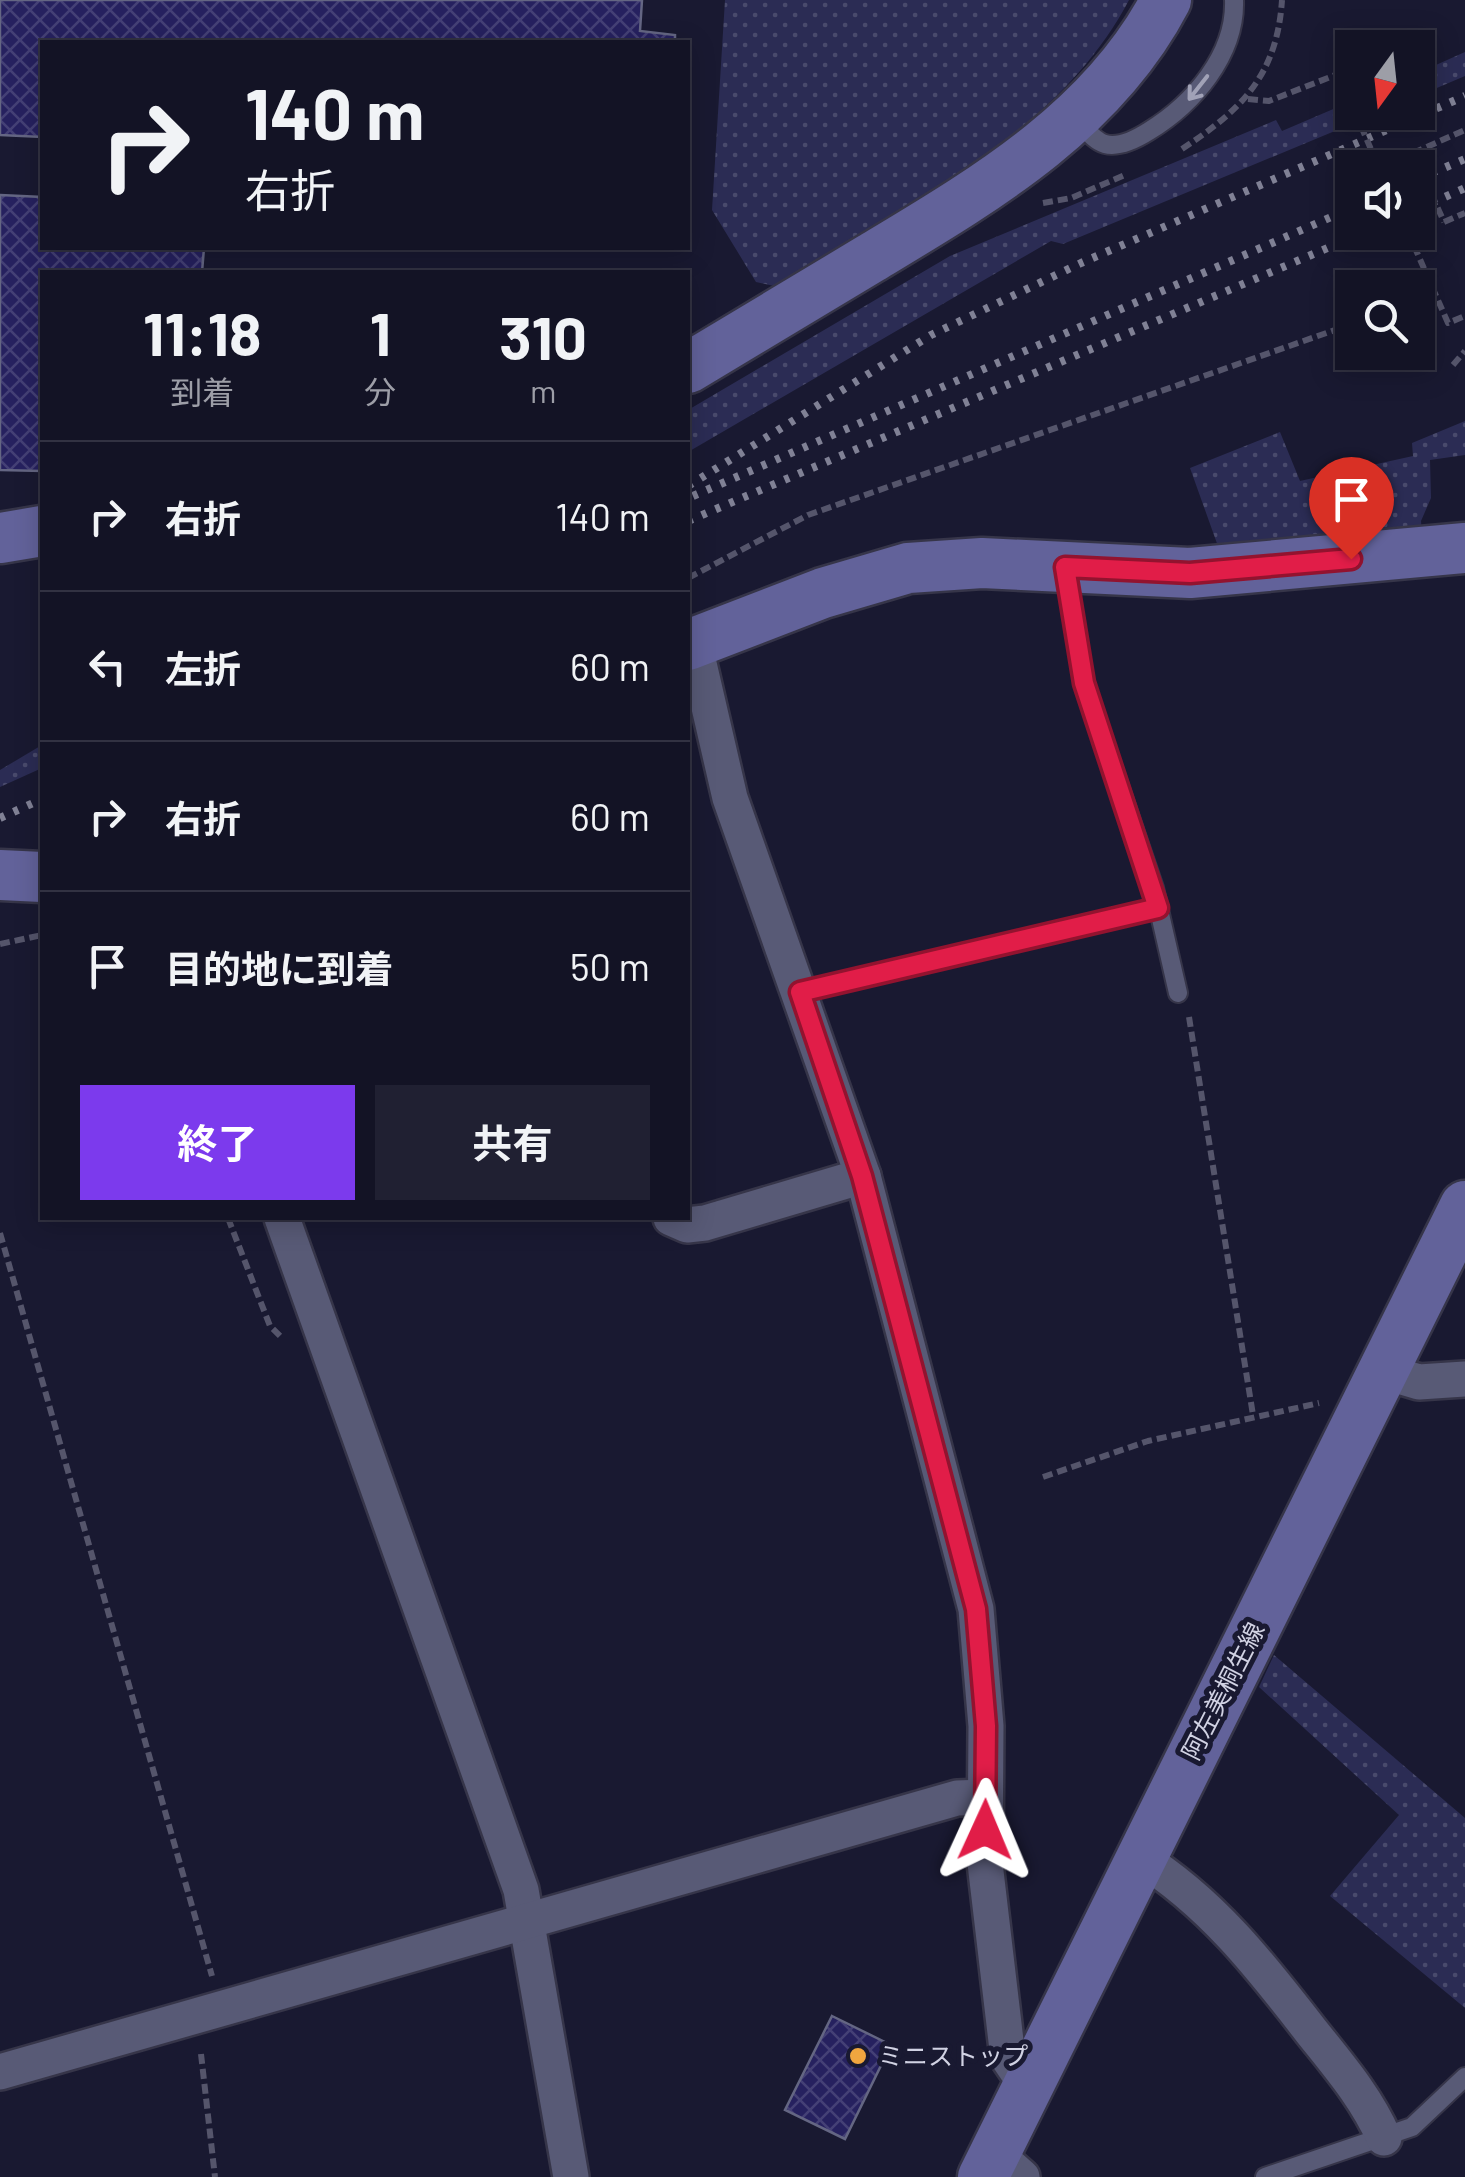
<!DOCTYPE html>
<html lang="ja">
<meta charset="utf-8">
<style>
:root{--surface:#131325;--page:#202032;--text:#f1f3f6;--muted:#9d9ea7;--line:#323242;--accent:#7c3aed}
body{margin:0;font-family:Barlow,"Noto Sans JP",sans-serif;background:var(--page);color:var(--text);height:100vh;display:flex;flex-direction:column;font-size:38px;white-space:nowrap}
*{box-sizing:border-box;margin:0}
p{font-size:32px;color:var(--muted)}
.icon{flex:none;width:55px;height:55px;fill:none;stroke:currentColor;stroke-width:2;stroke-linecap:round;stroke-linejoin:round}
.map{position:relative;flex:1;overflow:hidden}
.side{position:absolute;left:40px;top:270px;width:650px;height:950px;display:flex;flex-direction:column;background:var(--surface);border-radius:0px;box-shadow:0 5px 25px #0003,0 0 0 2px var(--line)}
.side>*{flex:none}
.hud{position:absolute;left:40px;top:40px;width:650px;height:210px;border-radius:0px;box-shadow:0 5px 25px #0003,0 0 0 2px var(--line);background:#131325;color:var(--text);overflow:hidden}
.needle{width:65px;rotate:195deg}
.controls{position:absolute;left:1335px;top:30px;display:grid;gap:20px}
.controls a{display:grid;place-items:center;width:100px;height:100px;border-radius:0px;background:var(--surface);box-shadow:0 5px 25px #0003,0 0 0 2px var(--line);font-size:50px}
.pin{position:absolute;display:grid;place-items:center;width:85px;height:85px;color:#fff;margin:-102px -42px;border-radius:50% 50% 50% 0;rotate:-45deg;box-shadow:0 0 10px #0007}
.pin .icon{rotate:45deg}
.me{position:absolute;width:110px;margin:-55px;rotate:1deg;stroke-linejoin:round;filter:drop-shadow(0 0 8px #0008)}
.turn{display:flex;align-items:center;gap:35px;height:210px;padding:0 40px;font-size:45px}
.turn .icon{width:130px;height:130px;stroke-width:2.5}
.turn b{display:block;font-size:70px;line-height:85px}
.eta{display:flex;justify-content:space-evenly;align-items:center;height:170px;text-align:center}
.eta b{font-size:60px;font-weight:700;line-height:70px}
.cta{display:flex;gap:20px;margin-top:auto;padding:20px 40px}
.cta a{flex:1;height:115px;border-radius:0px;background:var(--accent);color:#fff;font-size:40px;font-weight:700;line-height:115px;text-align:center}
.cta a+a{background:var(--page);color:var(--text)}
ul{padding:0;list-style:none}
li{display:flex;align-items:center;gap:30px;height:150px;padding:0 40px;border-top:2px solid var(--line)}
li div{flex:1}
li b{display:block;font-size:38px}
li em{font-style:normal}
.map>svg:first-child{display:block}
.grass{fill:url(#grass-dots)}
.building{fill:url(#building-cross-hatch);stroke:#646683;stroke-width:2.5}
.lines{fill:none;stroke-linecap:round;stroke-linejoin:round}
.lane-casing{stroke:#363549;stroke-width:22}
.street-casing{stroke:#363549;stroke-width:40}
.secondary-casing{stroke:#363549;stroke-width:55}
.path{stroke:#55556b;stroke-width:6;stroke-dasharray:10 5;stroke-linecap:butt}
.lane{stroke:#585a76;stroke-width:18}
.street{stroke:#585a76;stroke-width:35}
.secondary{stroke:#62629a;stroke-width:50}
.rail{stroke:#808195;stroke-width:8;stroke-dasharray:5 10;stroke-linecap:butt}
.path-bridge{stroke:#55556b;stroke-width:6;stroke-dasharray:10 5;stroke-linecap:butt}
.tree{fill:#7a7b9c}
.oneway{stroke:#a1a2b7}
.route-casing{stroke:#92132f;stroke-width:25}
.route{stroke:#e11d48;stroke-width:18}
.poi-dot{fill:#f0a63f;stroke:#191931;stroke-width:4}
.labels{text-anchor:middle;stroke-width:10;stroke-linejoin:round;paint-order:stroke}
.street-label{font-size:25px;fill:#d1d2e3;stroke:#191931}
.poi-label{font-size:25px;fill:#d1d2e3;stroke:#191931;text-anchor:start}
</style>
<div class="map">
<svg width="1465" height="2177" viewBox="0 0 1465 2177">
<defs>
<pattern id="grass-dots" width="8" height="8" patternUnits="userSpaceOnUse" patternTransform="scale(2.5)"><rect width="8" height="8" fill="#2b2c54"/><path d="M2 2h.1M6 6h.1" fill="none" stroke="#494a6c" stroke-width="1.8" stroke-linecap="round"/></pattern>
<pattern id="building-cross-hatch" width="8" height="8" patternUnits="userSpaceOnUse" patternTransform="scale(2.5)"><rect width="8" height="8" fill="#26215f"/><path d="M0 0l8 8M0 8l8-8" fill="none" stroke="#444076"/></pattern>
</defs>
<rect width="100%" height="100%" fill="#191931"/>
<g class="grass">
<path d="M725 0H1129C1057 137 900 208 774 286L756 282 712 210Z"/>
<polygon points="1465,52 1465,76 1418,96 1418,73"/>
<polygon points="1352,101 1352,112 1378,113 1063,244 1051,241 688,452 688,410 950,256 1276,120 1282,131"/>
<polygon points="1465,421 1465,455 1430,460 1431,498 1421,521 1422,535 1219,549 1190,468 1280,432 1300,481 1413,456 1412,443"/>
<polygon points="42,745 42,768 0,787 0,770"/>
<polygon points="1274,1655 1465,1818 1465,2008 1330,1896 1399,1815 1259,1687"/>
</g>
<g class="building">
<polygon points="0,0 642,0 640,31 675,35 675,42 42,42 42,137 0,135"/>
<polygon points="0,195 42,197 42,248 204,248 202,272 42,272 42,471 0,470"/>
<polygon points="832,2016 891,2045 845,2139 785,2110"/>
</g>
<g class="lines">
<defs>
<g id="lane">
<path d="M1076 119C1084 127 1094 141 1105 144 1120 148 1138 138 1149 131 1193 104 1236 55 1234 0"/>
<polyline points="1066,572 1084,683 1154,888 1178,993"/>
<polyline points="801,992 1158,908"/>
<polyline points="1265,2177 1412,2127 1465,2077"/>
</g>
<g id="street">
<polyline points="694,642 730,798 863,1176 976,1609 986,1726 985,1863 1008,2058 1027,2086"/>
<polyline points="282,1218 521,1890 571,2177"/>
<polyline points="671,1218 687,1225 705,1223 863,1176"/>
<polyline points="1382,1371 1419,1382 1465,1379"/>
<path d="M1139 1857C1211 1902 1260 1965 1311 2031 1338 2065 1366 2097 1384 2138"/>
<polyline points="0,2072 957,1798 985,1797"/>
<polyline points="995,2153 1022,2177"/>
</g>
<g id="secondary">
<path d="M688 368C749 331 810 294 871 258 984 190 1103 121 1166 0"/>
<polyline points="0,538 42,531"/>
<polyline points="688,645 823,593 908,568 982,563 1190,573 1465,548"/>
<polyline points="0,875 42,877"/>
<polyline points="983,2177 1465,1206"/>
</g>
</defs>
<use href="#lane" class="lane-casing"/>
<use href="#street" class="street-casing"/>
<use href="#secondary" class="secondary-casing"/>
<g class="path">
<polyline points="1248,99 1269,101 1338,74 1352,107"/>
<path d="M1182 149C1241 110 1277 76 1282 0"/>
<polyline points="1413,153 1465,130"/>
<polyline points="1043,203 1071,198 1125,175"/>
<polyline points="1444,222 1465,213"/>
<polyline points="1408,232 1448,323 1465,316"/>
<polyline points="1418,302 1428,299"/>
<polyline points="1453,365 1465,351"/>
<polyline points="688,578 808,515 1352,324"/>
<polyline points="0,944 42,935"/>
<polyline points="1189,1017 1253,1415"/>
<polyline points="228,1218 270,1326 282,1338"/>
<polyline points="0,1233 212,1976"/>
<polyline points="1043,1477 1148,1441 1319,1403"/>
<polyline points="201,2054 215,2177"/>
</g>
<use href="#lane" class="lane"/>
<use href="#street" class="street"/>
<use href="#secondary" class="secondary"/>
<g class="rail">
<polyline points="1418,179 1465,159"/>
<polyline points="1418,209 1465,188"/>
<polyline points="688,486 931,335 1081,263 1465,96"/>
<polyline points="693,496 1352,208"/>
<polyline points="688,521 1365,232"/>
<polyline points="0,818 42,799"/>
</g>
<g class="path-bridge">
<polyline points="1355,112 1379,168"/>
<polyline points="1413,153 1444,222"/>
</g>
</g>
<circle class="tree" cx="1377" cy="500" r="15"/>
<defs><path id="oneway-shaft" d="M-6 0H5M1.5-3L5.5 0L1.5 3" fill="none" stroke-width="1.6" stroke-linecap="round" stroke-linejoin="round" transform="scale(2.5)"/></defs>
<use class="oneway" href="#oneway-shaft" transform="translate(1198 88) rotate(128)"/>
<g class="lines">
<defs>
<polyline id="route" points="985,1830 986,1726 976,1609 862,1176 800,992 1158,908 1084,683 1065,567 1190,573 1351,559"/>
</defs>
<use href="#route" class="route-casing"/>
<use href="#route" class="route"/>
</g>
<circle class="poi-dot" cx="858" cy="2056" r="10"/>
<g class="labels">
<g class="street-label">
<text transform="translate(1223 1691) rotate(-63)" y="9">阿左美桐生線</text>
</g>
<g class="poi-label">
<text x="878" y="2065">ミニストップ</text>
</g>
</g>
</svg>
<div class="controls">
<a><svg class="needle" viewBox="-14 -14 28 28"><path d="M0-13l5 13h-10z" fill="#e53935"/><path d="M0 13l5-13h-10z" fill="#9d9ea7"/></svg></a>
<a><svg class="icon" aria-label="sound" viewBox="0 0 24 24"><path d="M4 9h4l5-4v14l-5-4H4zM17 9q2 3 0 6"/></svg></a>
<a><svg class="icon" aria-label="search" viewBox="0 0 24 24"><circle cx="10" cy="10" r="6"/><path d="M15 15l6 6"/></svg></a>
</div>
<div class="pin" style="left:1351px;top:559px;background:#d93025"><svg class="icon" aria-label="arrive" viewBox="0 0 24 24"><path d="M6 21V4h12l-3 4 3 4H6"/></svg></div>
<svg class="me" style="left:985px;top:1830px" viewBox="-20 -20 40 40"><path d="M0-17L14 15 0 8-14 15z" fill="#e11d48" stroke="#fff" stroke-width="4"/></svg>
<div class="hud">
<div class="turn"><svg class="icon" aria-label="right" viewBox="0 0 24 24"><path d="M7 20v-9h11M14 6l5 5-5 5"/></svg><div><b>140 m</b>右折</div></div>
</div>
<section class="side">
<div class="eta">
<div><b>11:18</b><p>到着</p></div>
<div><b>1</b><p>分</p></div>
<div><b>310</b><p>m</p></div>
</div>
<ul>
<li><svg class="icon" aria-label="right" viewBox="0 0 24 24"><path d="M7 20v-9h11M14 6l5 5-5 5"/></svg><div><b>右折</b></div><em>140 m</em></li>
<li><svg class="icon" aria-label="left" viewBox="0 0 24 24"><path d="M17 20v-9H6M10 6l-5 5 5 5"/></svg><div><b>左折</b></div><em>60 m</em></li>
<li><svg class="icon" aria-label="right" viewBox="0 0 24 24"><path d="M7 20v-9h11M14 6l5 5-5 5"/></svg><div><b>右折</b></div><em>60 m</em></li>
<li><svg class="icon" aria-label="arrive" viewBox="0 0 24 24"><path d="M6 21V4h12l-3 4 3 4H6"/></svg><div><b>目的地に到着</b></div><em>50 m</em></li>
</ul>
<div class="cta"><a>終了</a><a>共有</a></div>
</section>
</div>
